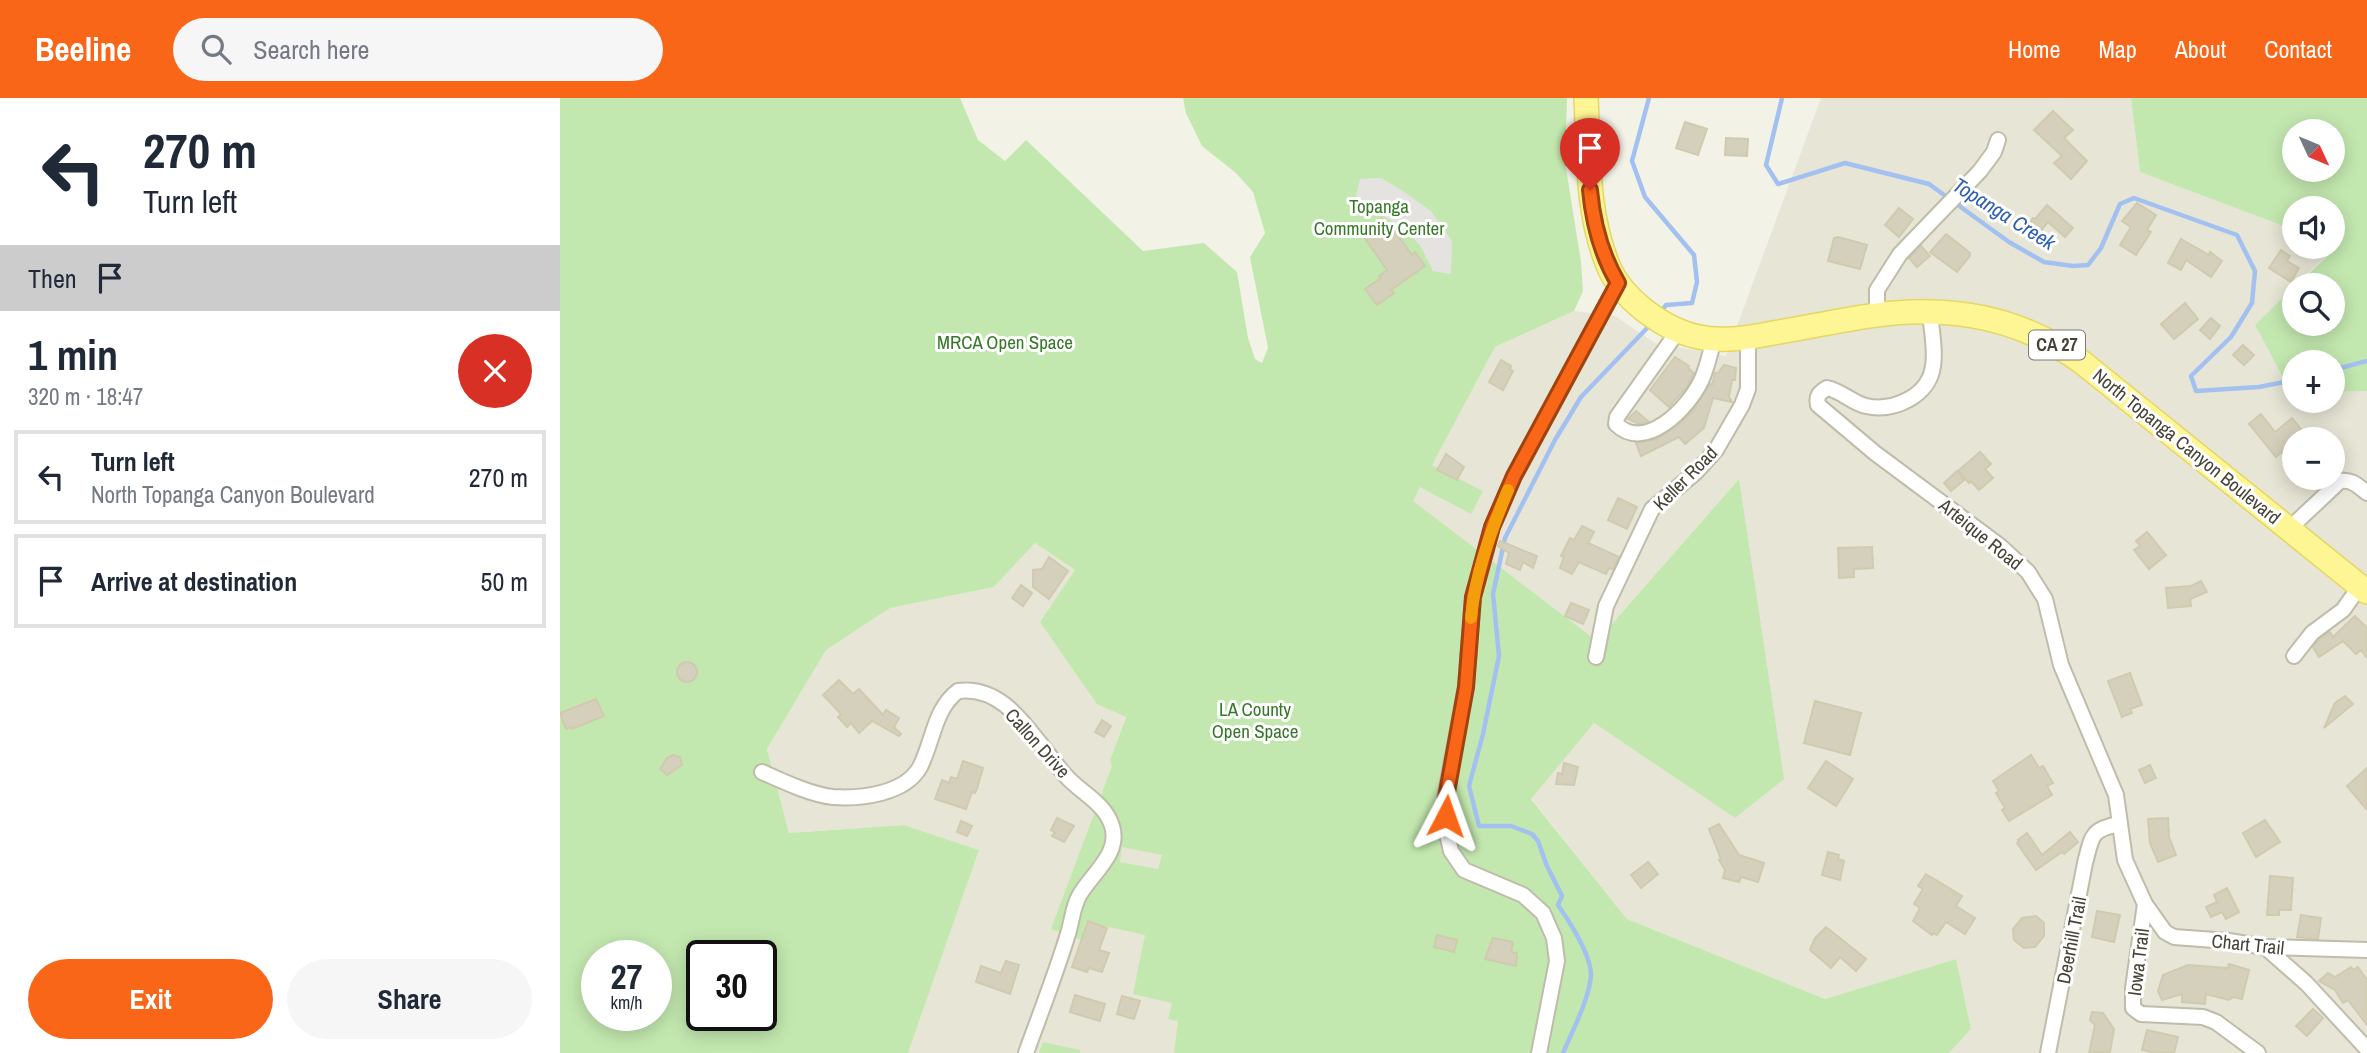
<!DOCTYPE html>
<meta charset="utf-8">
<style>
:root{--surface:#fff;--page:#f6f6f7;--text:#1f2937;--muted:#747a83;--line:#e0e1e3;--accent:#fa6617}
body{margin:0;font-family:"Archivo Narrow",sans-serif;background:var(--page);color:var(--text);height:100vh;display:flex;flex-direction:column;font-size:26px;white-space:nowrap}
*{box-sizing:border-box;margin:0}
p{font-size:23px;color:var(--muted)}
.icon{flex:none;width:38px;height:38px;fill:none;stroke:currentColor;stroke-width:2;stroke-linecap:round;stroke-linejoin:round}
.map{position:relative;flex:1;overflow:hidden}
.panel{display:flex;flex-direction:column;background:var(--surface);width:560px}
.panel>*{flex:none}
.guide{background:#fff;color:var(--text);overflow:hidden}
.needle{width:46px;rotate:134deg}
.controls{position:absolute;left:1722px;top:21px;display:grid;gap:14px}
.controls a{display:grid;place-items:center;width:63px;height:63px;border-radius:50%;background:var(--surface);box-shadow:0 4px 18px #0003;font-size:35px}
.speed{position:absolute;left:21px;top:842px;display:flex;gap:14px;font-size:35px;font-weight:700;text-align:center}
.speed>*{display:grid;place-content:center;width:91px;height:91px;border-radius:50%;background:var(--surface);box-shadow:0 4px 18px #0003;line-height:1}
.speed small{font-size:18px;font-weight:400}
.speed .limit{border:4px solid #111;border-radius:10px;background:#fff;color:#111}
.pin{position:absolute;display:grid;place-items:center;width:60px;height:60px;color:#fff;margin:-72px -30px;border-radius:50% 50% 50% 0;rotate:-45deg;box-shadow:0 0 7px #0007}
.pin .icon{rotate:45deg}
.me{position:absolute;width:77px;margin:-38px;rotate:4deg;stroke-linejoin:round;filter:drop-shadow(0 0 5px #0008)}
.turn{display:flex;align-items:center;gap:24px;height:147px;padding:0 28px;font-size:32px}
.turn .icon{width:91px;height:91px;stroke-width:2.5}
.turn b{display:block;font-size:49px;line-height:60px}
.then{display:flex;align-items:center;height:66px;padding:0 28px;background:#0003;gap:14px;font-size:26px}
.round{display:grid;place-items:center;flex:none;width:74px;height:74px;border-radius:37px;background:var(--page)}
.headline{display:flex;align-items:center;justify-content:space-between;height:119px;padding:0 28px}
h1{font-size:42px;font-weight:700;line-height:52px}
.cta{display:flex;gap:14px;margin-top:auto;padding:14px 28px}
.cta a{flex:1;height:80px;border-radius:42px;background:var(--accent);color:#fff;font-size:28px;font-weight:700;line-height:80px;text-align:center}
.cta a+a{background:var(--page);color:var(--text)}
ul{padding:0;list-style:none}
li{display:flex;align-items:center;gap:21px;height:94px;margin:0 14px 10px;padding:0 14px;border:4px solid var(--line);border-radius:0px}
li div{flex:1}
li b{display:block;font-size:26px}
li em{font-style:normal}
header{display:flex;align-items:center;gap:42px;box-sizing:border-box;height:98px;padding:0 35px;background:var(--accent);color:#fff}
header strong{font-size:33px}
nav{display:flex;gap:38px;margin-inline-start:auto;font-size:24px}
.search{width:490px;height:63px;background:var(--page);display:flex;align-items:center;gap:18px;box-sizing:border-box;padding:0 24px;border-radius:38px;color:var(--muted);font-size:26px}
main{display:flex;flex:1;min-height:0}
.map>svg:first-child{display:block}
.residential{fill:#e7e5d5;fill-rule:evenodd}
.green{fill:#c3e8af;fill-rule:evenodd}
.parking{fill:#e4e3df}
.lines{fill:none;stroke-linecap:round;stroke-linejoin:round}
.stream{stroke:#a3c1f0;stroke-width:4.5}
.building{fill:#d5d0bc;stroke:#d0caaf;stroke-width:2}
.street-casing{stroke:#bfbca9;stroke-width:18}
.primary-casing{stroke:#e4d764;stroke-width:26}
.street{stroke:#fff;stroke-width:14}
.primary{stroke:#fef595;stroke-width:23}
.route-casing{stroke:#a2420f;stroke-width:18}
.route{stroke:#fa6617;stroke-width:12}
.slow{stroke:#f59e0b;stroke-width:12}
.labels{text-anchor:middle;stroke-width:6;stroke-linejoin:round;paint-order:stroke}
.shield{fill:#fff;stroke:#7e7b72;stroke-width:2}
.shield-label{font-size:18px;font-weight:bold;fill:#464336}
.park-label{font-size:19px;fill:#377829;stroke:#fff}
.street-label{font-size:19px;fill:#464336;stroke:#fff}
.water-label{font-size:21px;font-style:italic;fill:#2f60b2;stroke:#fff}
</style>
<header>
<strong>Beeline</strong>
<div class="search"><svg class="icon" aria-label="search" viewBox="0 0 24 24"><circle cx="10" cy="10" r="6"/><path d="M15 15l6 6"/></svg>Search here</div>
<nav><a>Home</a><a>Map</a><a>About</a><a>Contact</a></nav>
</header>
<main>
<section class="panel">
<div class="guide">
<div class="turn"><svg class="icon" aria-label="left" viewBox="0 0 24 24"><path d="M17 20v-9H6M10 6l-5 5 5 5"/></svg><div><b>270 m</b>Turn left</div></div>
<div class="then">Then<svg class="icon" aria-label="arrive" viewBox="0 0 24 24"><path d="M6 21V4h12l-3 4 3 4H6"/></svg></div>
</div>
<div class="headline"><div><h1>1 min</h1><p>320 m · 18:47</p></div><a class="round" style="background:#d93025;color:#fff"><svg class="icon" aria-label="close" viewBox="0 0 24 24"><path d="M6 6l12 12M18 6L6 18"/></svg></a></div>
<ul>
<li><svg class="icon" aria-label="left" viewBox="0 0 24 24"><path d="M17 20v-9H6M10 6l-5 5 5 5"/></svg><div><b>Turn left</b><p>North Topanga Canyon Boulevard</p></div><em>270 m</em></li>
<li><svg class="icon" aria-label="arrive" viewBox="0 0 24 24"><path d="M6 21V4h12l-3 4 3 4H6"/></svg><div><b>Arrive at destination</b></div><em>50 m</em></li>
</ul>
<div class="cta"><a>Exit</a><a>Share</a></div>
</section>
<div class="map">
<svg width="1807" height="955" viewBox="0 0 1807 955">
<rect width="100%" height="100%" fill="#f3f2e7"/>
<g class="residential">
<path d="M1261 0H1571L1580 74 1734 132V149H1777L1734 187 1732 296H1734V303H1773V294L1807 293V955H1389L1411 931 1396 861 1265 901 1067 821 971 700 1034 625 1175 720 1178 382 1037 543 852 403 935 249 1014 213 1055 218 1095 245 1166 258ZM1734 341H1773V380H1734Z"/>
<polygon points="475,445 515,472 481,524 566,618 550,662 632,777 616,951 614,955 348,955 419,752 344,727 229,735 207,651 266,552 330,510 434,489"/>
</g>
<g class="green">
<path d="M0 0H400L418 42 445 63 466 42 583 153 644 145 677 174 688 240 695 261 702 265 708 250 690 159 705 135 693 94 676 75 642 48 626 15 623 0H1007L1005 64 1021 164 1023 193 1014 213 935 249 872 367 923 393 911 416 860 389 853 403 1037 543 1179 381 1224 681 1175 720 1034 625 971 701 1067 821 1265 901 1396 861 1411 931 1389 955H614L618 923 608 921 612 905 573 896 585 837 526 824 521 842 491 831 552 668 550 662 566 619 537 606 480 524 515 472 475 445 434 489 330 510 266 552 207 651 229 735 344 727 419 752 348 955H0ZM562 749 602 757 598 771 560 764ZM37 858H96V917H37ZM142 858H201V917H142Z"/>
<path d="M1571 0H1807V293L1773 294V264H1734V296H1732L1695 227 1734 189V226H1773V187H1737L1777 149 1773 147V110H1734V132L1580 74ZM1773 33V72H1734V33Z"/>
<polygon points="483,944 520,952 520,955 479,955"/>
</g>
<polygon class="parking" points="821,80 843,93 871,113 892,143 891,176 873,173 860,147 839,127 795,102 800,81"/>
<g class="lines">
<g class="stream">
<polyline points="1089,0 1072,63 1085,99 1134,157 1137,184 1132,205 1106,207 1100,215"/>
<polyline points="1222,0 1206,67 1218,86 1285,65 1369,86 1449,144 1484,164 1513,168 1528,167 1541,150 1560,106 1574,100 1677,137 1695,173 1692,205 1671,239 1631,278 1636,293 1699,289 1734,282"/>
<polyline points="1773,272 1807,263"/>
<path d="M1003 955C1012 934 1030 899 1031 877 1031 857 1009 823 998 807L1002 798 987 768 978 743 972 736 951 728H919L909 688 923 636 939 558 933 496 945 440 995 342 1021 299 1090 227"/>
</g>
</g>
<g class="building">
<polygon points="1493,13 1513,32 1504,40 1527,63 1511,81 1494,65 1502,58 1474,32"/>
<polygon points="1125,24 1147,31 1138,57 1116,50"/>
<polygon points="1166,40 1188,41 1187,58 1165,57"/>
<polygon points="1577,105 1596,117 1587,132 1591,134 1576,157 1560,147 1571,129 1562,123"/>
<polygon points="1487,107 1513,130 1505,139 1488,124 1474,141 1464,133 1473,120 1475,121"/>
<polygon points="1339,110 1353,121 1339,139 1325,127"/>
<polygon points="821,121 831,136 835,133 852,157 855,154 865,168 831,192 834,195 817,207 805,191 821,180 819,178 827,172 801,135"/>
<polygon points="1386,136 1410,155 1410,158 1397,174 1370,154"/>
<polygon points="1278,139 1307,147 1300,171 1268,163 1274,140"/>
<polygon points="1621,141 1649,157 1650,154 1662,163 1651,179 1626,162 1621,172 1608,165"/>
<polygon points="1361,148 1370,158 1357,169 1349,160"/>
<polygon points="1721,152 1730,158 1727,163 1739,170 1731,184 1709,170"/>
<polygon points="1625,205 1638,221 1614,241 1601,226"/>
<polygon points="1651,220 1660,228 1650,241 1640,232"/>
<polygon points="1683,247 1694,257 1684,267 1673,257"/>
<polygon points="1115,259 1129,268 1128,270 1134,275 1127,289 1109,309 1090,292"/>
<polygon points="941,262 951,268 950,271 953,273 943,292 929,284"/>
<polygon points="1164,267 1176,270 1175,282 1172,282 1169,299 1172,304 1153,300 1144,330 1125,346 1119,339 1081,358 1076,345 1097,341 1122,324 1134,311 1150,286 1152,287 1155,275 1158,275"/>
<polygon points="1076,313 1088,323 1079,326 1068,321"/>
<polygon points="1701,316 1715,334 1732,320 1744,335 1716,359 1689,326"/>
<polygon points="1420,354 1431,366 1425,371 1433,380 1419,392 1411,383 1409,385 1398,373"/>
<polygon points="886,356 904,369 897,382 877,372"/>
<polygon points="1397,373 1404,382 1391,393 1384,385"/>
<polygon points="1058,400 1077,409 1067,431 1048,422"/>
<polygon points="1022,428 1034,434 1028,445 1059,459 1053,472 1049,470 1046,476 1019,464 1012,476 1000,470 1004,459 1001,458 1010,440 1014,442"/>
<polygon points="1587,434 1606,457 1589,471 1574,452 1580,448 1576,443"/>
<polygon points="940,443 977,458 973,470 963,464 960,472 946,466 949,455 938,448"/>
<polygon points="1312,449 1313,470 1294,471 1294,479 1279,480 1278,450"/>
<polygon points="489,459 508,473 489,501 473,489 473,472 482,471"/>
<polygon points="1641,483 1647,494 1630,501 1631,508 1608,510 1606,490 1631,488"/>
<polygon points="461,487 472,495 463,508 452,500"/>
<polygon points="1011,505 1029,512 1023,526 1005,518"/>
<polygon points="1795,518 1807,530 1807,560 1801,552 1796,556 1783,543 1759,559 1753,549 1759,542 1770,534 1773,539"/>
<circle cx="127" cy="574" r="10"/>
<polygon points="1570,575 1582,607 1570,611 1572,615 1562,619 1548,583"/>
<polygon points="279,582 293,596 299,591 323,617 326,612 339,620 334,629 341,636 339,638 312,623 299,635 291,625 287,629 278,619 281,616 263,597"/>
<polygon points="1785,598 1793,606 1764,630 1775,605"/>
<polygon points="36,601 44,618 12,631 11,629 6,631 0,615"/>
<polygon points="1255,603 1301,615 1290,657 1244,645"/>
<polygon points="542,622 551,628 544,639 535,634"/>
<polygon points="113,657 120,659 122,667 107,677 100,671 107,660"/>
<polygon points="1471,657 1479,670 1483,668 1493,685 1487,688 1492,697 1449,723 1442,712 1445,710 1436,695 1439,693 1433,683"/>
<polygon points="403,663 423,670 417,691 415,695 412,694 406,711 375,701 382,682 389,685 391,679 397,681"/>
<polygon points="1266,663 1293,681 1276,708 1248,690"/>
<polygon points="1004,665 1018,669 1014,687 996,686 998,675 1002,676"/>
<polygon points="1590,667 1596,680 1585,685 1579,672"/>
<polygon points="1807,670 1807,712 1787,688"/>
<polygon points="497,720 514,728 504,744 492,738 495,734 491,732"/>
<polygon points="1608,720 1609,739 1616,757 1598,764 1590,745 1588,721"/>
<polygon points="1705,722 1720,744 1696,759 1683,735"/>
<polygon points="401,723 412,728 407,738 397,734"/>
<polygon points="1159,726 1179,757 1204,765 1198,784 1181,779 1179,784 1163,780 1165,772 1159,762 1161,761 1149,731"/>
<polygon points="1510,734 1518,744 1504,756 1502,754 1476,772 1457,745 1459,744 1458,742 1467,735 1482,757"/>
<polygon points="1268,754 1279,757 1278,761 1284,763 1280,782 1262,777"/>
<polygon points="1088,764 1098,776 1081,790 1071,777"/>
<polygon points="1366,776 1402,798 1396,808 1415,820 1405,836 1386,824 1377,837 1373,835 1372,837 1353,823 1360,810 1354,806 1363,791 1358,788"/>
<polygon points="1710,778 1733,780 1731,812 1719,812 1719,817 1707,817"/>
<polygon points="1667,790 1679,814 1666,821 1662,814 1651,819 1646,809 1657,804 1654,797"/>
<polygon points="1537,813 1560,817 1554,844 1532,839"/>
<polygon points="1741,817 1761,820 1758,841 1737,839"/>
<polygon points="1476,818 1484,825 1484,838 1475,849 1464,850 1454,842 1453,831 1462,820"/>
<polygon points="528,823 547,830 539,852 549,855 542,874 529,870 527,874 512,869"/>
<polygon points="1266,829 1306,861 1296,873 1280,859 1271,870 1250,852 1255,840"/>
<polygon points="877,837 897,842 894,854 874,849"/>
<polygon points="933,840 953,844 951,854 957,855 956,868 925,861"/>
<polygon points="446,863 459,867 450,896 416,884 421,868 441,875"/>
<polygon points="1669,866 1689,872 1682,901 1673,899 1669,902 1646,896 1645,906 1622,904 1622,896 1602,902 1598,893 1603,877 1628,867 1668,870"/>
<polygon points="1791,869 1793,872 1798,869 1807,882 1807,927 1788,902 1783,905 1775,892 1759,883 1768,875 1775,879"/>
<polygon points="515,897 545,906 540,923 510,914"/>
<polygon points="562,898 580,903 574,921 557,916"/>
<polygon points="1753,911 1763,920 1747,938 1736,928"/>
<polygon points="1532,914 1543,915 1554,931 1550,954 1529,955 1535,927 1530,922"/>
<polygon points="1587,932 1618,939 1614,955 1597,955 1582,952"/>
</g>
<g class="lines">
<defs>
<g id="street">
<path d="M1370 214C1371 231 1376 251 1373 268 1369 298 1334 314 1306 308 1292 305 1282 293 1267 290 1259 295 1256 298 1258 307L1315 355 1440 448 1468 474 1485 501 1501 567 1556 697 1565 762 1585 806 1605 834 1614 839 1669 843 1705 849 1807 852"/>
<polyline points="1317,218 1317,192 1340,156 1420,73 1434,54 1438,42"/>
<path d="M1118 233 1057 319 1056 326C1085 355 1128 310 1141 283 1147 271 1150 255 1154 241"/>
<path d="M1730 430 1780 383C1792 381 1798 388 1807 395"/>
<polyline points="1734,558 1752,535 1783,512 1800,488"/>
<polyline points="1036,559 1046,508 1092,411 1136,374 1156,352 1182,307 1188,291 1188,239"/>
<path d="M202 674C222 683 252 697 273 699 301 701 345 696 360 669 373 644 374 611 398 593 435 588 458 617 479 644 488 655 496 667 506 678 521 695 545 705 552 728 561 756 531 776 519 798 512 811 512 825 507 839 495 878 480 916 466 955"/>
<polyline points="1585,806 1573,890 1573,910 1581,916 1643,919 1656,924 1698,955"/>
<polyline points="1705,849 1746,885 1807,951"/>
<polyline points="979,955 997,863 994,840 983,815 963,797 904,772 891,753 887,736 885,700 906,589 913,499 932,429 954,378 1058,185"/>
<path d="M1488 955 1525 765C1532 739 1530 731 1560 726"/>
</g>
<path id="primary" d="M1026 0C1029 56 1026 114 1048 167 1055 185 1069 200 1084 212 1102 226 1122 237 1145 240 1170 244 1195 238 1219 234 1268 226 1320 212 1371 214 1427 215 1477 231 1523 265L1807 494"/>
</defs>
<use href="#street" class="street-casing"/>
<use href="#primary" class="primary-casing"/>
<use href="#street" class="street"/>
<use href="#primary" class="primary"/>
</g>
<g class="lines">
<defs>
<path id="route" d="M886 718V700L906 589 913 499 932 429 954 378 1058 185C1041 156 1033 125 1030 92"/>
</defs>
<use href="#route" class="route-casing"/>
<use href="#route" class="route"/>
<path class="slow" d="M911 520C915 476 931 433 948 392"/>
</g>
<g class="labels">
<rect class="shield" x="1469" y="232.5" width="56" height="29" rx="5"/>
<g class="shield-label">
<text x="1497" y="253">CA 27</text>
</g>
<g class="park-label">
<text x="819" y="115">Topanga<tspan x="819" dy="22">Community Center</tspan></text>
<text x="445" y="251">MRCA Open Space</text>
<text x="695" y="618">LA County<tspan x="695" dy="22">Open Space</tspan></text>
</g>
<g class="street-label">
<text transform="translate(1627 348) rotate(39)" y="7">North Topanga Canyon Boulevard</text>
<text transform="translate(1125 380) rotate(-45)" y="7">Keller Road</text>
<text transform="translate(1421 436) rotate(39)" y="7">Arteique Road</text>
<text transform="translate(478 645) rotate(48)" y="7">Callon Drive</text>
<text transform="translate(1511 842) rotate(-79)" y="7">Deerhill Trail</text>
<text transform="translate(1688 846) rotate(6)" y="7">Chart Trail</text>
<text transform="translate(1578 864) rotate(-83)" y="7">Iowa Trail</text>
</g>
<g class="water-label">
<text transform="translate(1444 116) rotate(32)" y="7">Topanga Creek</text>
</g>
</g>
</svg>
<div class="controls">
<a><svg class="needle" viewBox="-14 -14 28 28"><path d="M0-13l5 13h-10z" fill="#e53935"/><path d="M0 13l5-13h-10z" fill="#747a83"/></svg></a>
<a><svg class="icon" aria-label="sound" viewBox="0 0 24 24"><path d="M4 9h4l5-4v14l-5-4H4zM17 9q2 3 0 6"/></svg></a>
<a><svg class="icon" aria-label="search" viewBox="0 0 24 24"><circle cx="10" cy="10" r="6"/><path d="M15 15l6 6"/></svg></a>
<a>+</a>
<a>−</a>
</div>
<div class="speed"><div>27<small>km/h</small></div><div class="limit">30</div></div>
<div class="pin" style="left:1030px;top:92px;background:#d93025"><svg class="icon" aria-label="arrive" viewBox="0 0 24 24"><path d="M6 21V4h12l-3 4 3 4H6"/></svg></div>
<svg class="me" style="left:886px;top:718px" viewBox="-20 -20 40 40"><path d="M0-17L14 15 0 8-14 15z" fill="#fa6617" stroke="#fff" stroke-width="4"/></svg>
</div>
</main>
